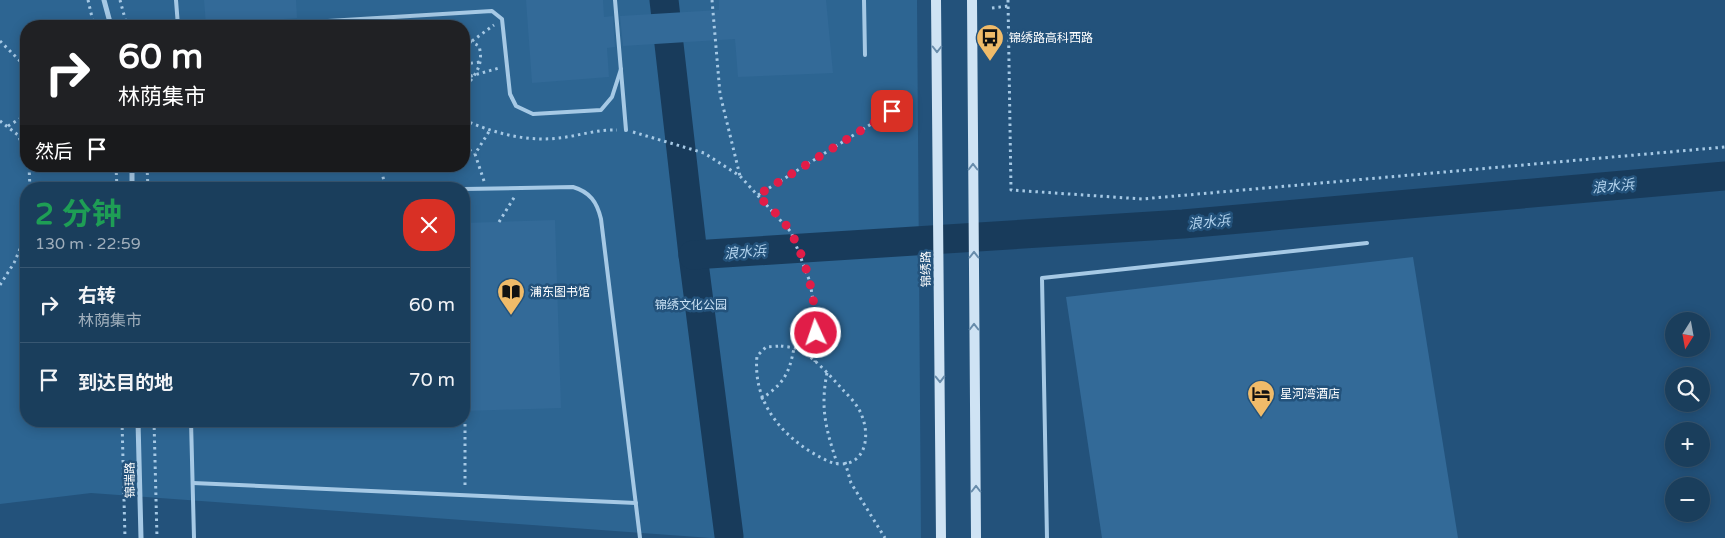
<!DOCTYPE html>
<html lang="zh">
<meta charset="utf-8">
<style>
:root{--surface:#1a3e5c;--page:#274965;--text:#f1f3f6;--muted:#9faebb;--line:#385772}
body{margin:0;font-family:"Varela Round","Noto Sans SC",sans-serif;background:var(--page);color:var(--text);height:100vh;display:flex;flex-direction:column;font-size:19px;white-space:nowrap}
*{box-sizing:border-box;margin:0}
p{font-size:16px;color:var(--muted)}
.icon{flex:none;width:28px;height:28px;fill:none;stroke:currentColor;stroke-width:2;stroke-linecap:round;stroke-linejoin:round}
.map{position:relative;flex:1;overflow:hidden}
.panel{position:absolute;left:20px;top:182px;width:450px;height:245px;display:flex;flex-direction:column;background:var(--surface);border-radius:20px;box-shadow:0 2px 12px #0003,0 0 0 1px var(--line)}
.panel>*{flex:none}
.top-card{position:absolute;left:20px;top:20px;width:450px;height:152px;border-radius:20px;box-shadow:0 2px 12px #0003,0 0 0 1px var(--line);background:#202124;color:#fff;overflow:hidden}
.needle{width:32px;rotate:191deg}
.fabs{position:absolute;left:1665px;top:312px;display:grid;gap:10px}
.fabs a{display:grid;place-items:center;width:45px;height:45px;border-radius:50%;background:var(--surface);box-shadow:0 2px 12px #0003,0 0 0 1px var(--line);font-size:25px}
.pin{position:absolute;display:grid;place-items:center;width:42px;height:42px;color:#fff;margin:-21px;border-radius:10px;box-shadow:0 2px 8px #0006}
.me{position:absolute;width:55px;margin:-28px;rotate:357deg;stroke-linejoin:round;filter:drop-shadow(0 0 4px #0008)}
.turn{display:flex;align-items:center;gap:18px;height:105px;padding:0 15px;font-size:22px}
.turn .icon{width:65px;height:65px;stroke-width:2.5}
.turn b{display:block;font-size:35px;line-height:42px}
.then{display:flex;align-items:center;height:48px;padding:0 15px;background:#0003;gap:10px;font-size:19px}
.round{display:grid;place-items:center;flex:none;width:52px;height:52px;border-radius:20px;background:var(--page)}
.head{display:flex;align-items:center;justify-content:space-between;height:85px;padding:0 15px}
h1{font-size:30px;font-weight:700;line-height:38px;color:#1e9e55}
ul{padding:0;list-style:none}
li{display:flex;align-items:center;gap:15px;height:75px;padding:0 15px;border-top:1px solid var(--line)}
li div{flex:1}
li b{display:block;font-size:19px}
li em{font-style:normal}
.map>svg:first-child{display:block}
.green{fill:#2d6592;fill-rule:evenodd}
.lines{fill:none;stroke-linecap:round;stroke-linejoin:round}
.river{stroke:#183b5b;stroke-width:29}
.building{fill:#336a98}
.path{stroke:#a6c9e5;stroke-width:3;stroke-dasharray:2.5 4;stroke-linecap:butt}
.lane{stroke:#a6c9e5;stroke-width:4}
.street{stroke:#a6c9e5;stroke-width:5}
.secondary{stroke:#cfe3f4;stroke-width:10}
.oneway{stroke:#688cab}
.route{stroke:#e11d48;stroke-width:9;stroke-dasharray:0 16.2}
.labels{text-anchor:middle;stroke-width:5;stroke-linejoin:round;paint-order:stroke}
.poi-label{font-size:12px;fill:#fff;stroke:#23527b;text-anchor:start}
.street-label{font-size:12px;fill:#fff;stroke:#23527b}
.park-label{font-size:12px;fill:#c9e1f4;stroke:#23527b}
.water-label{font-size:14px;font-style:italic;fill:#b1d2ed;stroke:#23527b}
</style>
<div class="map">
<svg width="1725" height="538" viewBox="0 0 1725 538">
<rect width="100%" height="100%" fill="#23527b"/>
<path class="green" d="M0 0H917L921 538H711L91 493 0 504ZM26 26H464V166H26ZM26 189H464V421H26Z"/>
<g class="lines">
<g class="river">
<polyline points="664,0 693,255 729,536"/>
<polyline points="693,255 1183,224 1725,176"/>
</g>
</g>
<g class="building">
<polygon points="204,0 296,0 297,18 206,25"/>
<polygon points="526,0 603,0 604,17 613,16 615,47 607,48 609,77 532,83"/>
<polygon points="719,0 826,0 833,73 738,77 735,39 623,46 620,16 719,10"/>
<polygon points="555,220 561,408 464,411 464,223"/>
<polygon points="1413,257 1458,538 1102,538 1066,297"/>
</g>
<g class="lines">
<g class="path">
<polyline points="88,0 94,26"/>
<polyline points="120,0 127,26"/>
<polyline points="712,0 720,94 740,176"/>
<polyline points="1008,0 1011,190 1142,199 1725,147"/>
<polyline points="992,8 1008,6"/>
<path d="M464 38 479 46C484 64 476 75 464 88"/>
<polyline points="0,41 26,67"/>
<polyline points="472,41 494,25"/>
<polyline points="464,64 480,62"/>
<polyline points="464,78 499,68"/>
<path d="M464 120C494 133 526 142 559 138 578 136 598 129 617 130"/>
<polyline points="0,121 18,135 26,153"/>
<polyline points="8,126 26,115"/>
<polyline points="633,132 704,153 740,176 791,232 810,282 816,319 815,362"/>
<polyline points="464,146 475,154"/>
<polyline points="29,166 30,189"/>
<polyline points="116,166 117,189"/>
<polyline points="147,166 148,189"/>
<polyline points="377,166 381,169 386,189"/>
<polyline points="484,181 475,154 490,130"/>
<polyline points="758,195 892,111"/>
<polyline points="499,222 515,196"/>
<polyline points="0,285 14,263 26,235"/>
<path d="M781 346C787 347 795 347 800 350 817 360 831 377 844 391 851 398 859 407 862 416 870 436 866 465 839 464 829 463 820 457 811 452 776 430 753 398 757 356L766 347Z"/>
<path d="M827 373C820 408 826 430 837 463"/>
<path d="M761 399C783 384 789 375 794 348"/>
<polyline points="465,411 465,487"/>
<polyline points="122,421 125,538"/>
<polyline points="154,421 157,538"/>
<polyline points="845,462 851,483 885,538"/>
</g>
<g class="lane">
<polyline points="176,0 178,26"/>
<polyline points="615,0 626,130"/>
<polyline points="864,0 865,55"/>
<polyline points="246,26 492,11 502,19 510,94 516,106 533,114 601,110 612,97 621,69"/>
<path d="M464 189 573 187C590 192 597 202 601 219L640 538"/>
<polyline points="191,421 194,538"/>
<polyline points="193,483 636,503"/>
<polyline points="1047,538 1042,278 1367,243"/>
</g>
<g class="street">
<polyline points="104,0 111,26"/>
<polyline points="132,166 132,189"/>
<polyline points="138,421 141,538"/>
</g>
<g class="secondary">
<polyline points="936,0 941,538"/>
<polyline points="972,0 976,538"/>
</g>
</g>
<defs><path id="oneway-chevron" d="M-2-3.5L2.5 0L-2 3.5" fill="none" stroke-width="1.6" stroke-linecap="round" stroke-linejoin="round" transform="scale(1.25)"/></defs>
<g class="oneway">
<use href="#oneway-chevron" transform="translate(937 49) rotate(90)"/>
<use href="#oneway-chevron" transform="translate(973 167) rotate(-90)"/>
<use href="#oneway-chevron" transform="translate(974 255) rotate(-90)"/>
<use href="#oneway-chevron" transform="translate(974 327) rotate(-90)"/>
<use href="#oneway-chevron" transform="translate(940 379) rotate(89)"/>
<use href="#oneway-chevron" transform="translate(976 489) rotate(-90)"/>
</g>
<g class="lines">
<path class="route" d="M816 333C816 301 807 261 791 233 784 219 768 207 758 195L892 111"/>
</g>
<defs>
<symbol id="bus-pin" viewBox="-11 -11 22 30"><path d="M0 17L-7.5 6A9.5 9.5 0 1 1 7.5 6Z" fill="#f0bb69" stroke="#23527b"/><path d="M-5-6H5V4H4V6H2V4H-2V6H-4V4H-5ZM-3.5-4V0h7V-4ZM-3.5 1.2v1.5H-2V1.2ZM2 1.2v1.5H3.5V1.2Z" fill="#111"/></symbol>
<symbol id="library-pin" viewBox="-11 -11 22 30"><path d="M0 17L-7.5 6A9.5 9.5 0 1 1 7.5 6Z" fill="#f0bb69" stroke="#23527b"/><path d="M-6-4Q-3-5.5-.7-3.5V5Q-3 3-6 4ZM6-4Q3-5.5 .7-3.5V5Q3 3 6 4Z" fill="#111"/></symbol>
<symbol id="hotel-pin" viewBox="-11 -11 22 30"><path d="M0 17L-7.5 6A9.5 9.5 0 1 1 7.5 6Z" fill="#f0bb69" stroke="#23527b"/><path d="M-6-4.5h1.5V1H6V5H4.5V3h-9V5H-6ZM-4 0a1.8 1.8 0 1 1 3.6 0ZM.5 0V-2.5h3Q6-2.5 6 0Z" fill="#111"/></symbol>
</defs>
<g fill-rule="evenodd">
<use href="#bus-pin" x="974" y="22" width="32" height="43"/>
<use href="#library-pin" x="495" y="276" width="32" height="43"/>
<use href="#hotel-pin" x="1245" y="378" width="32" height="43"/>
</g>
<g class="labels">
<g class="poi-label">
<text x="1009" y="42">锦绣路高科西路</text>
<text x="530" y="296">浦东图书馆</text>
<text x="1280" y="398">星河湾酒店</text>
</g>
<g class="street-label">
<text transform="translate(926 269) rotate(-91)" y="4">锦绣路</text>
<text transform="translate(130 480) rotate(-91)" y="4">锦瑞路</text>
</g>
<g class="park-label">
<text x="691" y="309">锦绣文化公园</text>
</g>
<g class="water-label">
<text transform="translate(1613 186) rotate(-5)" y="5">浪水浜</text>
<text transform="translate(1209 222) rotate(-5)" y="5">浪水浜</text>
<text transform="translate(745 252) rotate(-4)" y="5">浪水浜</text>
</g>
</g>
</svg>
<div class="fabs">
<a><svg class="needle" viewBox="-14 -14 28 28"><path d="M0-13l5 13h-10z" fill="#e53935"/><path d="M0 13l5-13h-10z" fill="#9faebb"/></svg></a>
<a><svg class="icon" aria-label="search" viewBox="0 0 24 24"><circle cx="10" cy="10" r="6"/><path d="M15 15l6 6"/></svg></a>
<a>+</a>
<a>−</a>
</div>
<div class="pin" style="left:892px;top:111px;background:#d93025"><svg class="icon" aria-label="arrive" viewBox="0 0 24 24"><path d="M6 21V4h12l-3 4 3 4H6"/></svg></div>
<svg class="me" style="left:816px;top:333px" viewBox="-20 -20 40 40"><circle r="17" fill="#e11d48" stroke="#fff" stroke-width="3"/><path d="M0-11L8 9 0 5-8 9z" fill="#fff"/></svg>
<div class="top-card">
<div class="turn"><svg class="icon" aria-label="right" viewBox="0 0 24 24"><path d="M7 20v-9h11M14 6l5 5-5 5"/></svg><div><b>60 m</b>林荫集市</div></div>
<div class="then">然后<svg class="icon" aria-label="arrive" viewBox="0 0 24 24"><path d="M6 21V4h12l-3 4 3 4H6"/></svg></div>
</div>
<section class="panel">
<div class="head"><div><h1>2 分钟</h1><p>130 m · 22:59</p></div><a class="round" style="background:#d93025;color:#fff"><svg class="icon" aria-label="close" viewBox="0 0 24 24"><path d="M6 6l12 12M18 6L6 18"/></svg></a></div>
<ul>
<li><svg class="icon" aria-label="right" viewBox="0 0 24 24"><path d="M7 20v-9h11M14 6l5 5-5 5"/></svg><div><b>右转</b><p>林荫集市</p></div><em>60 m</em></li>
<li><svg class="icon" aria-label="arrive" viewBox="0 0 24 24"><path d="M6 21V4h12l-3 4 3 4H6"/></svg><div><b>到达目的地</b></div><em>70 m</em></li>
</ul>
</section>
</div>
